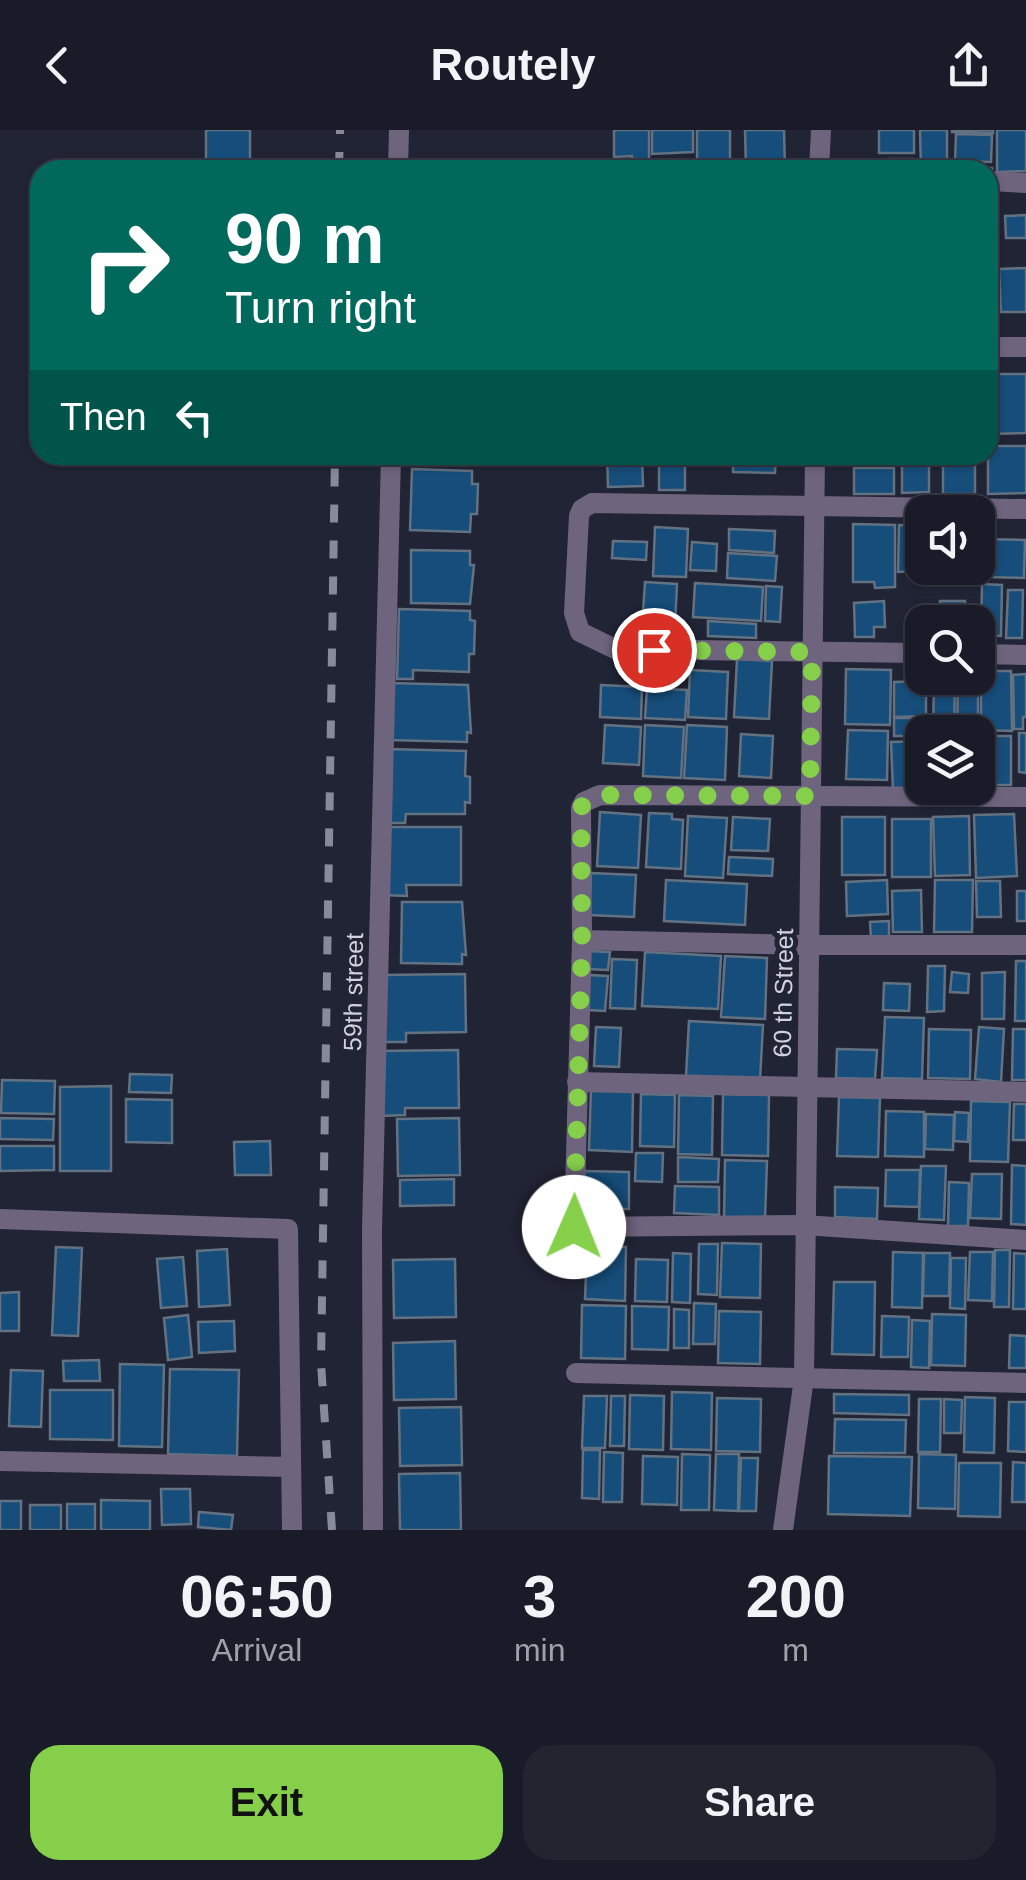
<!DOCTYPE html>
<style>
:root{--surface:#191b28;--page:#222430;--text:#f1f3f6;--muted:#9fa1a8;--line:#373945;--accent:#86cf4b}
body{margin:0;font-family:Helvetica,sans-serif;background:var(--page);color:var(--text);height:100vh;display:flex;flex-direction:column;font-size:38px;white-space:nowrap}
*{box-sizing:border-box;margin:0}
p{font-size:32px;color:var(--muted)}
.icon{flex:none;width:55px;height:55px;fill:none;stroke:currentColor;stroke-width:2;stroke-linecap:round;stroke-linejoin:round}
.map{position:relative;height:1400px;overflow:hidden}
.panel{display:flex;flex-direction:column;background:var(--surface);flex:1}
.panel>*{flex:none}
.top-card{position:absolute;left:30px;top:30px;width:968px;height:305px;border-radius:30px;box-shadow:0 2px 8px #0004,0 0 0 2px var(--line);background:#00695c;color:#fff;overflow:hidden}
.controls{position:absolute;left:905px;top:365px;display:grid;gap:20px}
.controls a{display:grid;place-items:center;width:90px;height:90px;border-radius:20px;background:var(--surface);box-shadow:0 2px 8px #0004,0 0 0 2px var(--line);font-size:50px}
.pin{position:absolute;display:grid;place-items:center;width:85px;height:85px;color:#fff;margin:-42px;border:5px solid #fff;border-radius:50%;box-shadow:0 2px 10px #0007}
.me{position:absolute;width:110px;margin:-55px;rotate:1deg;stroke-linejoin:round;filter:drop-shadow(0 0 8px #0008)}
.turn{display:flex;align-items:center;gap:35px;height:210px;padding:0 30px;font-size:45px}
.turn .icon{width:130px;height:130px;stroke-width:2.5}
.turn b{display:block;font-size:70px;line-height:85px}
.then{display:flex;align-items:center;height:95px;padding:0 30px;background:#0003;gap:20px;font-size:38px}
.eta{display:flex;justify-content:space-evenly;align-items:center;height:170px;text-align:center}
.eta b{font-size:60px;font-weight:700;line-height:70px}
.action{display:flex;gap:20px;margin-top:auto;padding:20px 30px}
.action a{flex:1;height:115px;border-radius:30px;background:var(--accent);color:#111;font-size:40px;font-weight:700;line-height:115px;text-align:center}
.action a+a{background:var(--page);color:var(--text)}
header{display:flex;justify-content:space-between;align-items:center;height:130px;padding:0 30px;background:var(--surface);font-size:45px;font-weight:700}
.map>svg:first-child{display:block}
.building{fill:#164d7a;stroke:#627282;stroke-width:2.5}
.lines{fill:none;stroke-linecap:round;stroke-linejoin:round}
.minor{stroke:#6f647e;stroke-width:20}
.rail{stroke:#878a98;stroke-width:8;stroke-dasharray:18 18;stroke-linecap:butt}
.route{stroke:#86cf4b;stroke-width:18;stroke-dasharray:0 32.4}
.labels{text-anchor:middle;stroke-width:10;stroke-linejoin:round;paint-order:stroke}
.street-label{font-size:25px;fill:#d0d2de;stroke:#212435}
</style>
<header><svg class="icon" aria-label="back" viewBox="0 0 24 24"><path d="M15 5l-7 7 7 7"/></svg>Routely<svg class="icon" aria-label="share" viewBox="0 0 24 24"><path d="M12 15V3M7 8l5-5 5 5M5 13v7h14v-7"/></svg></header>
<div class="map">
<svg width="1026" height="1400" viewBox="0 0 1026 1400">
<rect width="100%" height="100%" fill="#212435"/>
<g class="building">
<rect x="206" y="0" width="44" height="40"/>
<polygon points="614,0 649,0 649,32 632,32 632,26 614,27"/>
<polygon points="652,0 693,0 693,22 652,24"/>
<rect x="697" y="0" width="33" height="37"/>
<polygon points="745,0 784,0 785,39 746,39"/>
<rect x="879" y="0" width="35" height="23"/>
<polygon points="920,0 947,0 947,39 921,39"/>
<polygon points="952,0 993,0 993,3 952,2"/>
<polygon points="997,0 1026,0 1026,41 997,42"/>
<polygon points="956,4 992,5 991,32 955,31"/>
<rect x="890" y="29" width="23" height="11"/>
<polygon points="954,37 992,38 992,48 988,48 988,40 954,40"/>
<polygon points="1026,85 1026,108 1006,108 1005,86"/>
<polygon points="1026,138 1026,182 1001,182 999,139"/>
<polygon points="988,244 1026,244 1026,303 988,304"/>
<polygon points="988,316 1026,316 1026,363 988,364"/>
<polygon points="607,325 642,325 643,356 608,357"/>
<rect x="659" y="325" width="26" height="35"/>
<rect x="691" y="325" width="38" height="7"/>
<polygon points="733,325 776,325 775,343 733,342"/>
<polygon points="902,325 929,325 929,362 902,363"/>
<rect x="943" y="325" width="32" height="39"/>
<rect x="854" y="338" width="40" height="26"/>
<polygon points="412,339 472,341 472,354 478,354 477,384 471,384 470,402 410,400"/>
<polygon points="853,394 895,395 895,457 875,458 874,452 853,452"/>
<polygon points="978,394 981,394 978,455 942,453 943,438 978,438"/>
<polygon points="899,395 922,396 922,438 937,438 937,440 898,442"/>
<polygon points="655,397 688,399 686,447 653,446"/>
<polygon points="729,399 775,401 774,423 729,420"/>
<polygon points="983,409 1025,410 1024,448 983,447"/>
<polygon points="613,411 647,412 646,430 612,428"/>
<polygon points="692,412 717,414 716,441 690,440"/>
<polygon points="411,420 470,421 470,435 474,435 470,474 411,473"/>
<polygon points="728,423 777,426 775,451 727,448"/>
<polygon points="645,452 677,454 675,497 642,496"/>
<polygon points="695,453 763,457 761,491 693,487"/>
<polygon points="982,454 1002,455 1001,506 981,505"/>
<polygon points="766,456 782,457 780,492 765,491"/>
<polygon points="1008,460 1023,460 1022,508 1006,508"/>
<polygon points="884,471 885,497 874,497 874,507 855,507 854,473"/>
<polygon points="940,471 965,471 965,492 939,492"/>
<polygon points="399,479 470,481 470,490 475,491 474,524 469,524 469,542 413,540 413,549 397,549"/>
<polygon points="708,491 756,494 756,508 708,506"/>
<polygon points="737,529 772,531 769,589 734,587"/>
<polygon points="846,539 891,540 890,595 845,594"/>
<polygon points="690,540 728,542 726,589 688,587"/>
<polygon points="978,540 978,602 957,601 958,548 978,548"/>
<polygon points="981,541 1011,541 1012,601 981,600"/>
<polygon points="1026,544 1026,587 1023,587 1023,599 1014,599 1013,545"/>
<polygon points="926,551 926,586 894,587 894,552"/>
<polygon points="955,552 954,602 933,602 934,553"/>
<polygon points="389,553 468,555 471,603 467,602 467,612 388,610"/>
<polygon points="601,555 642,557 641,589 600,587"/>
<polygon points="647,558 687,560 685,590 645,588"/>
<polygon points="894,588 929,588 929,602 922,602 922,606 894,606"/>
<polygon points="605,595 641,597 639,635 603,633"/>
<polygon points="645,595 684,597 681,648 643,646"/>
<polygon points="687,595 727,597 725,650 684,648"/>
<polygon points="848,600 888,601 887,650 846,649"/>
<polygon points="1019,603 1026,603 1026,643 1019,642"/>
<polygon points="741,604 773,606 771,648 739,646"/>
<polygon points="979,606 1011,606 1011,655 978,655"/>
<polygon points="922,611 922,643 917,643 918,660 893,661 891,612"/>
<polygon points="387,619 466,621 465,646 470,647 470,673 465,672 465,684 406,684 405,693 386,693"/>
<polygon points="600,682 641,685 638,738 597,736"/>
<polygon points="649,683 672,684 672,689 683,690 681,739 646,737"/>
<polygon points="1014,684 1017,746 976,748 974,685"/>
<polygon points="688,686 727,688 723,748 685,746"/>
<polygon points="969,686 970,745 935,746 933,687"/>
<polygon points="733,687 770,689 768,721 731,720"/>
<rect x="842" y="687" width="43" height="58"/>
<rect x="892" y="689" width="39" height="58"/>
<polygon points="384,697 461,697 461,755 406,755 407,766 384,765"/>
<polygon points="729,727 773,729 772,746 728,744"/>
<polygon points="591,743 636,745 634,787 589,785"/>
<polygon points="666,750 747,754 745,795 664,791"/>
<polygon points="887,750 888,784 847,786 846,752"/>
<polygon points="935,750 973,750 972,802 934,802"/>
<polygon points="976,751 1000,751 1001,787 977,787"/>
<polygon points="921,760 922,802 893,802 892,761"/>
<rect x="1017" y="761" width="9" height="30"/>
<polygon points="402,772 462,772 466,825 462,824 462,834 401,833"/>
<polygon points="889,791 889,808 871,809 870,792"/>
<polygon points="587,821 610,822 608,840 586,839"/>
<polygon points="645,822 721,826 718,879 642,876"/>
<polygon points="725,826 767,828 765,889 721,887"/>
<polygon points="612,829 637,830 635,879 610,878"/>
<polygon points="1016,831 1026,831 1026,891 1015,891"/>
<polygon points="928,836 945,836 944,881 927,882"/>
<polygon points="952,842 969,844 968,863 950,862"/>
<polygon points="1005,842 1004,889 982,889 982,843"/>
<polygon points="465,844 466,902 406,903 406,912 383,912 382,845"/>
<polygon points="589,845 608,846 605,881 588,880"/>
<polygon points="884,853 910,854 909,881 883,880"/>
<polygon points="885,887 924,888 922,949 882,948"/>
<polygon points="689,891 763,895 760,950 686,946"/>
<polygon points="596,897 621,898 619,937 594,936"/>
<polygon points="979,897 1004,899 1001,952 975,949"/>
<polygon points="929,899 971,900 970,949 928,948"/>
<polygon points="1013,899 1026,899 1026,950 1012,950"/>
<polygon points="837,919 877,920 875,949 836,948"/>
<polygon points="458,920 459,978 405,978 405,985 380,986 378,921"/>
<polygon points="130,944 172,945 171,963 129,962"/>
<polygon points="2,950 55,951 54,984 1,983"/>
<polygon points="111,956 111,1041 60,1041 60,957"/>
<polygon points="591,959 633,960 632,1022 589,1020"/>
<polygon points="641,964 675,965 674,1017 640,1016"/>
<polygon points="723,964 769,965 768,1026 722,1025"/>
<polygon points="679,965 713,966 712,1025 678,1024"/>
<polygon points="839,967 880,968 878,1027 837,1026"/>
<polygon points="126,969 172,970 172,1013 126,1012"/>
<polygon points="971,971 1010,972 1008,1032 970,1031"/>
<polygon points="1014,974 1026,974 1026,1010 1013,1010"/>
<polygon points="886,981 924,982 924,1027 885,1026"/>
<polygon points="955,982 969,983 968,1012 954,1011"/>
<polygon points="926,984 954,985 953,1020 925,1019"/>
<polygon points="0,988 54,989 53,1010 0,1009"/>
<polygon points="459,988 460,1045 398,1046 397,989"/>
<polygon points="270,1011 271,1045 235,1045 234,1012"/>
<polygon points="0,1016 54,1016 54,1040 0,1041"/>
<polygon points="636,1023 663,1023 662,1052 635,1051"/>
<polygon points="678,1027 719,1029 718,1052 678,1052"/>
<polygon points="725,1030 767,1031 765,1090 724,1090"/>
<polygon points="1012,1035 1026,1036 1026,1095 1011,1094"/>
<polygon points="921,1036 946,1036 944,1090 919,1089"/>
<polygon points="886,1040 920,1040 919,1077 885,1076"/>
<polygon points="585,1041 629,1042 629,1079 584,1078"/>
<polygon points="972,1044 1002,1044 1001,1089 970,1088"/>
<polygon points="454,1049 454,1075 400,1076 400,1050"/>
<polygon points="949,1052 969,1053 968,1096 948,1096"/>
<polygon points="675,1056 719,1057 719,1085 674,1083"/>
<polygon points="835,1057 878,1058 877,1089 835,1087"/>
<polygon points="722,1113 761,1114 760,1168 720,1167"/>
<polygon points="699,1114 718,1114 717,1165 698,1164"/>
<polygon points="587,1116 626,1117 625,1171 585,1169"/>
<polygon points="56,1117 82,1118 78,1206 52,1205"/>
<polygon points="227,1119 230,1175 199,1177 197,1121"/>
<polygon points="995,1120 1010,1120 1009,1177 994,1177"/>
<polygon points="893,1122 923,1123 922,1178 892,1177"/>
<polygon points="970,1122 993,1122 992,1171 968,1170"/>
<polygon points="673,1123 691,1124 690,1173 672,1172"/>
<polygon points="924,1123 950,1123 949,1166 923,1166"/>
<polygon points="1014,1123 1026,1124 1026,1179 1013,1179"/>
<polygon points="183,1127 187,1176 161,1178 157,1129"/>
<polygon points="951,1128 966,1128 965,1179 950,1178"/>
<polygon points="455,1129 456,1187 394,1188 393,1130"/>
<polygon points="636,1129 668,1130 667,1172 635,1171"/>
<polygon points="834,1152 875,1152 874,1225 832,1224"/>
<polygon points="19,1162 19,1201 0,1201 0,1163"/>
<polygon points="694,1173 716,1174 715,1214 693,1214"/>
<polygon points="582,1175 626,1176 625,1229 581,1228"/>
<polygon points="632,1176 669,1177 668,1220 632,1219"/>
<polygon points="674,1179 689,1180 689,1218 674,1218"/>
<polygon points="719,1181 761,1182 760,1234 718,1233"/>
<polygon points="932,1184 966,1185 965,1236 931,1235"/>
<polygon points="188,1185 192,1227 168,1230 164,1188"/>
<polygon points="882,1186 909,1187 908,1227 881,1227"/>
<polygon points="912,1190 930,1191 929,1238 911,1237"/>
<polygon points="234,1191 235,1221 199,1223 198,1192"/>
<polygon points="1010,1205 1026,1206 1026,1238 1009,1238"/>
<polygon points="455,1211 456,1269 394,1270 393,1213"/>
<polygon points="99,1230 100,1251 64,1251 63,1231"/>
<polygon points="120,1234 164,1235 162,1317 119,1316"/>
<polygon points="170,1239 239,1240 237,1326 168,1324"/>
<polygon points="11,1240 43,1241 41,1297 9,1296"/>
<polygon points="50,1260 113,1260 113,1310 50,1309"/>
<polygon points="672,1262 712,1263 711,1320 671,1319"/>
<polygon points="834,1264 909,1265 909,1285 834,1283"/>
<polygon points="630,1265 664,1266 663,1320 629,1319"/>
<polygon points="584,1266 607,1266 605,1318 582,1318"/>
<polygon points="611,1266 625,1266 624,1316 610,1316"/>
<polygon points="965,1267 995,1268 994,1323 964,1322"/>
<polygon points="717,1268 761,1269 760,1322 716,1321"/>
<polygon points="919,1269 941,1269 940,1322 918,1322"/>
<polygon points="944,1269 962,1270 961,1303 944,1303"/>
<polygon points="1009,1272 1026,1272 1026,1322 1008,1321"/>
<polygon points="461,1277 462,1335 400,1336 399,1278"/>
<polygon points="835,1289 906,1290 905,1323 834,1323"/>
<polygon points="583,1320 600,1320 599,1369 582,1368"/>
<polygon points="604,1322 623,1323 622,1372 603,1372"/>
<polygon points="682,1324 710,1325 709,1380 681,1380"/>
<polygon points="716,1324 739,1324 738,1381 714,1380"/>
<polygon points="919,1324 956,1325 955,1379 918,1378"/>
<polygon points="643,1326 678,1327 677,1375 642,1374"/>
<polygon points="829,1326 912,1327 910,1386 828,1384"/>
<polygon points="741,1328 758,1328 756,1381 739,1381"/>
<polygon points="1013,1332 1026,1333 1026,1372 1012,1372"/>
<polygon points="959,1333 1001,1333 1000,1387 958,1386"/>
<polygon points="460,1343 461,1400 400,1400 399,1344"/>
<polygon points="161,1359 190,1359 191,1394 162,1395"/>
<polygon points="101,1370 150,1371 150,1400 101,1400"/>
<rect x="0" y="1371" width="21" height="29"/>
<rect x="67" y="1374" width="28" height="26"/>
<rect x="30" y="1375" width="31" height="25"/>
<polygon points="199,1382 233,1385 231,1400 198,1397"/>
</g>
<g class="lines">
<g class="minor">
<polyline points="398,40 399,0"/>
<polyline points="819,40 821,0"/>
<polyline points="988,51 1026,53"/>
<polyline points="988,217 1026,217"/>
<polyline points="922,523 615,519 580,502 574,483 579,386 582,379 592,373 1026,379"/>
<polyline points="978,524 1026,525"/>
<polyline points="1026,667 600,665 584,672 581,678 582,810 574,1097 804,1095 1026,1110"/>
<polyline points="582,810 808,815 1026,815"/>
<polyline points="577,952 1026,962"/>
<polyline points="0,1089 288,1099 292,1400"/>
<polyline points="576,1243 1026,1253"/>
<polyline points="0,1331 291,1337"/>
<polyline points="373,1400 372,1099 391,325"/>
<polyline points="783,1400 804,1248 815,325"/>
</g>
<g class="rail">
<polyline points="339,40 340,0"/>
<polyline points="332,1400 321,1233 335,325"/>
</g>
</g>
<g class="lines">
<polyline class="route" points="574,1097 582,810 581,678 584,672 600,665 810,666 812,522 654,520"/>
</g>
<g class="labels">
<g class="street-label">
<text transform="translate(353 862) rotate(-89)" y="9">59th street</text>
<text transform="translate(783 863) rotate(-89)" y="9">60 th Street</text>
</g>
</g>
</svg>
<div class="controls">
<a><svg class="icon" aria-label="sound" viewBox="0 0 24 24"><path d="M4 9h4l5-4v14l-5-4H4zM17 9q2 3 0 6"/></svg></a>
<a><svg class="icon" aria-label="search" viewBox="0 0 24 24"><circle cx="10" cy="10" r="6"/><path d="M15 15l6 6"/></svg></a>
<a><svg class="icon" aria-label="layers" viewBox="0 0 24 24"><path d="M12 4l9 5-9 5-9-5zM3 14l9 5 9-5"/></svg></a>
</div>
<div class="pin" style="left:654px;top:520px;background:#d93025"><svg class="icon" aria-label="arrive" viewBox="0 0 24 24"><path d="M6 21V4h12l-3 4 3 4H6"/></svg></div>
<svg class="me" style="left:574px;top:1097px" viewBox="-20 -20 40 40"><circle r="19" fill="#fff"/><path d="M0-13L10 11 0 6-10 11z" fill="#86cf4b"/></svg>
<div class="top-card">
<div class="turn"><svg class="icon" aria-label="right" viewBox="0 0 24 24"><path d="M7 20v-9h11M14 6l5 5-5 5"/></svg><div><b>90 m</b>Turn right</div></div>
<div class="then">Then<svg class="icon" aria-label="left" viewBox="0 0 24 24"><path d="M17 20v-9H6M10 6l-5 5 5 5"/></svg></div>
</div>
</div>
<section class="panel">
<div class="eta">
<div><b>06:50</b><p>Arrival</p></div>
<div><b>3</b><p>min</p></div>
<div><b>200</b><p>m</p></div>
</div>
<div class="action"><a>Exit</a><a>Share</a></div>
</section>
